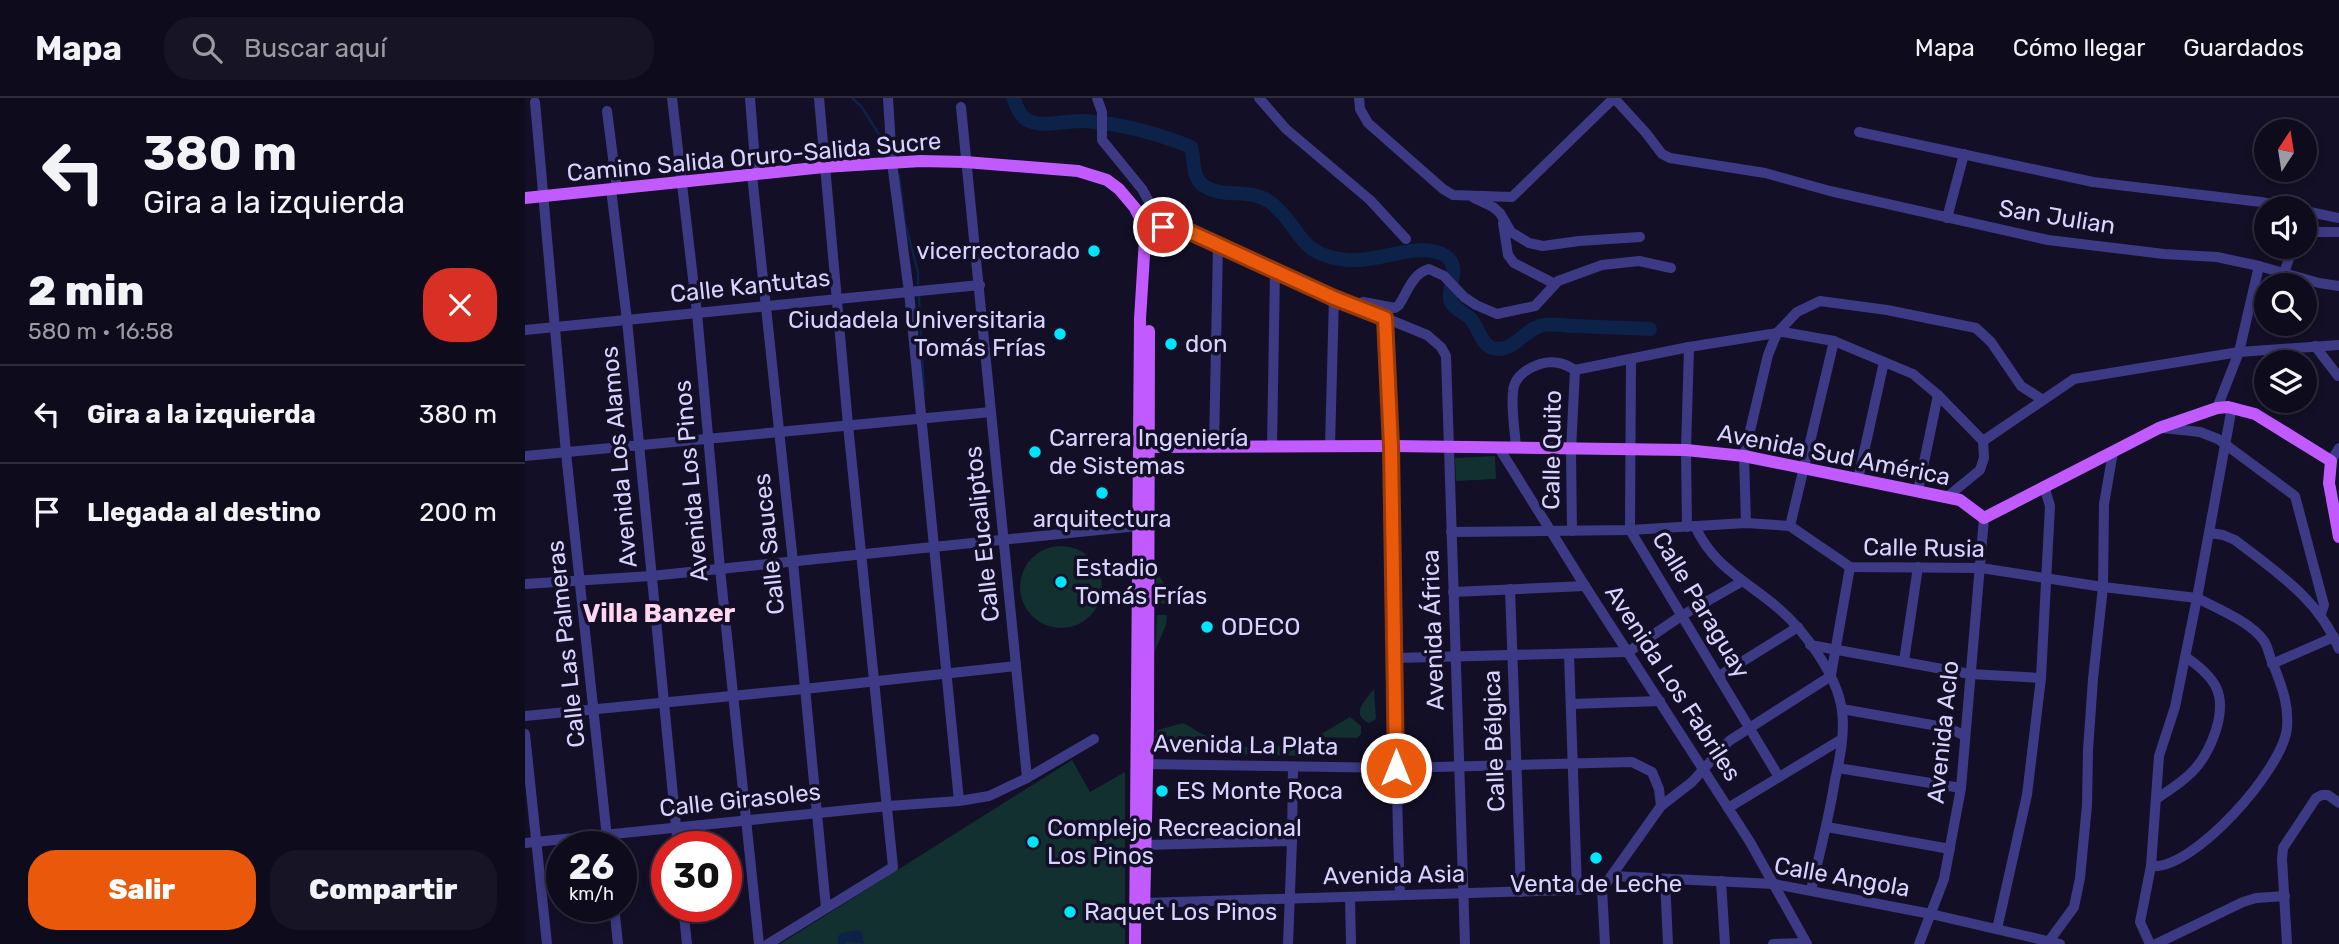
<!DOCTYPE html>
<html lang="es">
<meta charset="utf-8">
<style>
:root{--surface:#0e0b1c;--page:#171425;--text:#f1f3f6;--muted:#9b9ba3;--line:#2e2b3b;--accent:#ea580c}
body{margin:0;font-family:Rubik,sans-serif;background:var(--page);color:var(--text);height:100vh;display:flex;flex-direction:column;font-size:26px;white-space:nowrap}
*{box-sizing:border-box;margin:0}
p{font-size:23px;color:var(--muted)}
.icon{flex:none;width:38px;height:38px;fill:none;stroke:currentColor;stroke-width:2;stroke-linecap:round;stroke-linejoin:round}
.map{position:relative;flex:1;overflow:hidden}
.drawer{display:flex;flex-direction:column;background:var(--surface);width:525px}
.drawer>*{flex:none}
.guide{background:#0e0b1c;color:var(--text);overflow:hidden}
.needle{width:46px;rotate:12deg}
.tools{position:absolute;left:1729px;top:21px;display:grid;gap:14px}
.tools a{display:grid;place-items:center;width:63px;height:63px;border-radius:50%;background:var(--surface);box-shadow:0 4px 10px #0003,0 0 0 2px var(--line);font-size:35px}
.speed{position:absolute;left:21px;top:733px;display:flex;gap:14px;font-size:35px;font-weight:700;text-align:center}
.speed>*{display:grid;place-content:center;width:91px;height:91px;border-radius:50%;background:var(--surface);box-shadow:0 4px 10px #0003,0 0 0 2px var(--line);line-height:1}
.speed small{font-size:18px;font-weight:400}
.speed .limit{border:10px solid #d22;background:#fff;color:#111}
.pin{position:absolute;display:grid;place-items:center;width:60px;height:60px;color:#fff;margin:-30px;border:4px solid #fff;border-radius:50%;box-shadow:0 2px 7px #0007}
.me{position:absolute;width:77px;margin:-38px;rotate:0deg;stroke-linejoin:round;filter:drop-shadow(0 0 5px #0008)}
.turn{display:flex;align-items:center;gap:24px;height:147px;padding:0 28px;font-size:32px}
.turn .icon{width:91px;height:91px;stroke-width:2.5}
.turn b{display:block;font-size:49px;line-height:60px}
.round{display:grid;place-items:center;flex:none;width:74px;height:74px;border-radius:28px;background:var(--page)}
.overview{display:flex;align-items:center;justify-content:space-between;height:119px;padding:0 28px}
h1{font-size:42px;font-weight:800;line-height:52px}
.action{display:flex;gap:14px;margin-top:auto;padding:14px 28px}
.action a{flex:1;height:80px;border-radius:28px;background:var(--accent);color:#fff;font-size:28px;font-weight:800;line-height:80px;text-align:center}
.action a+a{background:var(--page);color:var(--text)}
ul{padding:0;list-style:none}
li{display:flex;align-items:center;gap:21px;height:98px;padding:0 28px;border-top:2px solid var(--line)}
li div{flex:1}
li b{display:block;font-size:26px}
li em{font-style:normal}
header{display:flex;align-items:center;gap:42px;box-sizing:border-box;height:98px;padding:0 35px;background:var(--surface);border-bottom:2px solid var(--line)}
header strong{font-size:33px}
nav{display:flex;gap:38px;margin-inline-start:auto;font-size:24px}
.search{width:490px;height:63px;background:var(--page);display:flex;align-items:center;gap:18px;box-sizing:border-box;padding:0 24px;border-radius:28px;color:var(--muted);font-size:26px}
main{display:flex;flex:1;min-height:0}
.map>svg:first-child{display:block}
.green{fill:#12302f}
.water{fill:#0c2248}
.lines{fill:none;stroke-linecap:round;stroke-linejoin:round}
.stream{stroke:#0c2248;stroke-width:2.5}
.river{stroke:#0c2248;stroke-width:14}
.minor{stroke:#3d3a85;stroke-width:10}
.major{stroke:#c25bff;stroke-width:12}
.route-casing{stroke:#983908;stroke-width:18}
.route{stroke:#ea580c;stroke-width:12}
.poi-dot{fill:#00e5ff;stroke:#130f26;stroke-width:2.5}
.labels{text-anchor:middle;stroke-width:7;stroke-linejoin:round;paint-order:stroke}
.street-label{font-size:24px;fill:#d9d4ff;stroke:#130f26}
.poi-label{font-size:24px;fill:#d9d4ff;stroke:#130f26;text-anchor:start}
.neighbourhood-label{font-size:26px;font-weight:bold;fill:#ffd6f0;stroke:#130f26}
</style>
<header>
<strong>Mapa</strong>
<div class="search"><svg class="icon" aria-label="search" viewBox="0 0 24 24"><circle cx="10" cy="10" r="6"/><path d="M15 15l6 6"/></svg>Buscar aquí</div>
<nav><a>Mapa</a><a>Cómo llegar</a><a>Guardados</a></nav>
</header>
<main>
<section class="drawer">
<div class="guide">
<div class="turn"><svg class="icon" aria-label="left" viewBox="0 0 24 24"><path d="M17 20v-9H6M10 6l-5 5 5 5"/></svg><div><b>380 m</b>Gira a la izquierda</div></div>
</div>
<div class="overview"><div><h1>2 min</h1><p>580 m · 16:58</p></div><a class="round" style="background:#d93025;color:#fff"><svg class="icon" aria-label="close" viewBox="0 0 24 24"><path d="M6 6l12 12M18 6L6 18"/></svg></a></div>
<ul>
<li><svg class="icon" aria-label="left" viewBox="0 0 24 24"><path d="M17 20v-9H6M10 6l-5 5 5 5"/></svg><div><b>Gira a la izquierda</b></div><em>380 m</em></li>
<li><svg class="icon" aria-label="arrive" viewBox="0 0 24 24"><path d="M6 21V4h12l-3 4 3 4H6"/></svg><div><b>Llegada al destino</b></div><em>200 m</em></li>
</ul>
<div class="action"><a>Salir</a><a>Compartir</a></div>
</section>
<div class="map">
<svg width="1814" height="846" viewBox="0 0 1814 846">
<rect width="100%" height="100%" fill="#130f26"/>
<g class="green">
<polygon points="970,358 971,381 931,383 930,360"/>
<circle cx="536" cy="489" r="41"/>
<polygon points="631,473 640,487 642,506 631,505"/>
<polygon points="632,517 642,517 641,527 630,553"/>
<path d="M849 591 851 621 844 625C825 616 840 603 849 591Z"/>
<polygon points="825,619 836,628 836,636 832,640 791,639"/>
<path d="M658 625C665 628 671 633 677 636 711 653 747 653 782 642L781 658 639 654 632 650 629 639 633 632Z"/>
<polygon points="547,662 565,694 600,674 600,846 255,846"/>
</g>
<polygon class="water" points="333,832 337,834 339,846 323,843 320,846 313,846 313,838 316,835"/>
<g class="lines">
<g class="stream">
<polyline points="327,0 336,8 355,38"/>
<polyline points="374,77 380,125 393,174 393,186"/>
<polyline points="394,199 399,294"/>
</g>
<path class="river" d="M488 0C493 10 495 21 507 24 520 29 546 22 561 23 596 26 634 36 666 49 670 63 666 79 679 88 699 101 724 89 745 104 778 129 770 157 822 162 851 165 891 144 917 156 940 167 920 190 926 204 930 212 940 215 946 221 955 232 956 250 973 251 992 251 1001 229 1019 227 1029 225 1041 228 1051 228 1076 229 1100 230 1125 231"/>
<g class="minor">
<polyline points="147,0 172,215 195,471 234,846"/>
<polyline points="225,0 231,76"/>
<polyline points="363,0 367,65 384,194 434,703"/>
<polyline points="572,0 577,14 577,42 617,91 638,129"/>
<polyline points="734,0 761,31 845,102 881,141"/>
<polyline points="834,0 835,11 843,25 918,91 928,97 987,99 1089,0 1121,35 1137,56 1145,60 1240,75 1305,93 1523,142 1639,156 1692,159 1734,168 1714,254 1692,310"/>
<polyline points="10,4 41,355 83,749"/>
<polyline points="436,9 502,680"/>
<polyline points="82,13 92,91"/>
<polyline points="1334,34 1568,84 1736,104 1766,110"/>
<polyline points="227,77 268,464 301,810"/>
<polyline points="86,91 102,222 153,749"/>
<polyline points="949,100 968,109 975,115 986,134 1004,145 1018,148 1054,143 1115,139"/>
<polyline points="1780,113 1814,120"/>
<polyline points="1422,120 1439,56"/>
<polyline points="978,125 983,157 989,165 1030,186"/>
<polyline points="1780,134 1814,134"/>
<polyline points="620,141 638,129 652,128 809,199 902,237 916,249 921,258 940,846"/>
<polyline points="1734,168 1794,185 1814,188"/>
<polyline points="1759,175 1768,149"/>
<path d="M833 209 838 204 870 210 874 207C883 193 887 176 904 171L919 178 939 199 951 207 972 216 1010 208 1033 183 1077 167 1114 163 1146 170"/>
<path d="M860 220C869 412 868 605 875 797"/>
<polyline points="0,232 455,187"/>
<polyline points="1790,248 1813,278"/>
<polyline points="1106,262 1105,432 1254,679"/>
<polyline points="1638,330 1675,334 1693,341 1770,398 1799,507 1796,516"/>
<polyline points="1458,343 1549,281 1714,254 1814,247"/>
<polyline points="805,348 809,199"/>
<polyline points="689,349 693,147"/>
<polyline points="747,349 750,172"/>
<polyline points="974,350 1060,488 1225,744 1282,846"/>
<path d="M991 350C990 332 986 312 988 294 989 274 1016 261 1034 265 1039 266 1045 269 1050 272L1164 249 1258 234 1309 243 1388 276 1413 297 1458 343 1459 360 1455 372 1422 399"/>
<polyline points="0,358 466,314"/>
<polyline points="1806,363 1814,350"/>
<polyline points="1333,381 1359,264"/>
<polyline points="1393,393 1413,297"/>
<polyline points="1221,425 1219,358 1243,257 1252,235 1272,214 1295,203 1362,212 1451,230 1466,244 1496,288 1518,302"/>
<path d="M1170 428C1188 469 1222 483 1253 510 1279 532 1313 578 1317 613 1320 635 1315 660 1310 682 1304 719 1295 755 1286 792"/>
<polyline points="1265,428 1309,243"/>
<polyline points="1162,429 1161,352 1164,249"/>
<polyline points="1047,433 1046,352 1050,272"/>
<polyline points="926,434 1105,432 1221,425 1265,428 1325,469 1456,470 1578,489 1672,500 1650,609 1634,658 1626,768"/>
<path d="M1685 435 1698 437 1710 442C1751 474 1794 501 1814 551"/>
<polyline points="0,486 126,478 613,428"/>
<polyline points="985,491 996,794"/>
<polyline points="928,494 1060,488"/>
<polyline points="1285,547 1445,576 1516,580"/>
<polyline points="1044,556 1052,792"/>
<polyline points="870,560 1103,554 1156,518 1216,484"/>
<polyline points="1379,563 1393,469"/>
<polyline points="1747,566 1809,539"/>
<polyline points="1306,577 1325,469"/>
<polyline points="1194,578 1273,529"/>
<polyline points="1046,606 1135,603"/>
<polyline points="1317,611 1424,630 1440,638"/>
<polyline points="0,618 279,591 491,568"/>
<polyline points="0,636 22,846"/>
<polyline points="616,666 871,670 1107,664 1127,674 1134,691 1136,708"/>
<polyline points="1313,670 1436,690"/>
<path d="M1631 701C1662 681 1679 669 1691 632 1702 596 1691 580 1661 559"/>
<polyline points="1203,710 1317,641"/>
<polyline points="1302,729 1425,751"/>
<polyline points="0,745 363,708 434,703 464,698 502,680 569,641"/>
<polyline points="620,747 767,743"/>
<polyline points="1087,778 1249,786 1406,816 1535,846"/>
<polyline points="1140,781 1143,846"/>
<polyline points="1196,783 1200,846"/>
<polyline points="825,799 826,846"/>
<polyline points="619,805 1077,791"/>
<polyline points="89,808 93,846"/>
<polyline points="158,808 162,846"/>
<polyline points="1472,831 1502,697 1516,580 1525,408 1519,388"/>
<polyline points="243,846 368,769 323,327 294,0"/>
<polyline points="763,846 767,743 768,669"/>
<polyline points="1080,846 1077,791 1136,708 1167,684 1204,643 1306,578"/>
<polyline points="1248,846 1281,845"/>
<polyline points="1394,846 1419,781 1436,690 1459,420"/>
<polyline points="1522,846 1549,809 1555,780 1562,707 1563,652 1568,581 1578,489 1579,406 1588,354"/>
<path d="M1625 846 1615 824 1626 768C1668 773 1758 671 1762 630 1764 604 1756 587 1747 563 1744 557 1743 549 1739 543 1727 525 1692 510 1672 500L1707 309"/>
<polyline points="1631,846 1718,804 1731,800 1760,798"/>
<polyline points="1762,846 1757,761 1758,750 1791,700 1797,697 1803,697 1814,705"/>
</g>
<g class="major">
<polyline points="0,100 299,69 396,63 440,64 553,73 582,82 594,91 610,110 615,120 620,141 615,221 610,846"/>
<polyline points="616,349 866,348 1161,352 1219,358 1435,402 1459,420 1634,330 1692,310 1703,309 1730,316 1806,363 1804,385 1814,439"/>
<polyline points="619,816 623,629 624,233"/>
</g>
</g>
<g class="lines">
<defs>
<polyline id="route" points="638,129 652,128 809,200 860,220 866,348 871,670"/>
</defs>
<use href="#route" class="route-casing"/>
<use href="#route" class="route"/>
</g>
<g class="poi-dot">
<circle cx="569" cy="153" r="7"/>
<circle cx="535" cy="236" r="7"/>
<circle cx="646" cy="246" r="7"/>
<circle cx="510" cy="354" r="7"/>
<circle cx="577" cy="395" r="7"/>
<circle cx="536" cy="484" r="7"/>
<circle cx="682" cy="529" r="7"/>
<circle cx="637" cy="693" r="7"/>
<circle cx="508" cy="744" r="7"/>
<circle cx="1071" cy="760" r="7"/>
<circle cx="545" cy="814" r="7"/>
</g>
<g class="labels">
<g class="street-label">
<text transform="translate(229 59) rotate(-5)" y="8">Camino Salida Oruro-Salida Sucre</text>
<text transform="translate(1532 119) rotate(9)" y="8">San Julian</text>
<text transform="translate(225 188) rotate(-6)" y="8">Calle Kantutas</text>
<text transform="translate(1027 352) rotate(-89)" y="8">Calle Quito</text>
<text transform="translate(1309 357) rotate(11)" y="8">Avenida Sud América</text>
<text transform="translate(94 359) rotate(-95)" y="8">Avenida Los Alamos</text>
<text transform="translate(166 383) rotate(-95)" y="8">Avenida Los Pinos</text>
<text transform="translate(457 436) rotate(-96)" y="8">Calle Eucaliptos</text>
<text transform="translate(244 446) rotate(-96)" y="8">Calle Sauces</text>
<text transform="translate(1399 450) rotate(1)" y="8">Calle Rusia</text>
<text transform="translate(1176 507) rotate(59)" y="8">Calle Paraguay</text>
<text transform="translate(908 532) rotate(-92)" y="8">Avenida África</text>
<text transform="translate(41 546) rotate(-96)" y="8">Calle Las Palmeras</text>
<text transform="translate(1148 585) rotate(57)" y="8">Avenida Los Fabriles</text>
<text transform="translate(1418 634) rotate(-84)" y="8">Avenida Aclo</text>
<text transform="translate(969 643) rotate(-92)" y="8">Calle Bélgica</text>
<text transform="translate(721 647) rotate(1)" y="8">Avenida La Plata</text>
<text transform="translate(215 702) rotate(-6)" y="8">Calle Girasoles</text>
<text transform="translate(869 777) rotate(-1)" y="8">Avenida Asia</text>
<text transform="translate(1317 779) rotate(10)" y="8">Calle Angola</text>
</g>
<g class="poi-label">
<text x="555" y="161" text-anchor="end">vicerrectorado</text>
<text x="521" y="230" text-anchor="end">Ciudadela Universitaria<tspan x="521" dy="28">Tomás Frías</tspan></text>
<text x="660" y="254">don</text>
<text x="524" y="348">Carrera Ingeniería<tspan x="524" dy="28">de Sistemas</tspan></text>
<text x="577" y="429" text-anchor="middle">arquitectura</text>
<text x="550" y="478">Estadio<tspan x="550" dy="28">Tomás Frías</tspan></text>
<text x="696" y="537">ODECO</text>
<text x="651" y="701">ES Monte Roca</text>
<text x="522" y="738">Complejo Recreacional<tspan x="522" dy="28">Los Pinos</tspan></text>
<text x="1071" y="794" text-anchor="middle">Venta de Leche</text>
<text x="559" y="822">Raquet Los Pinos</text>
</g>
<g class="neighbourhood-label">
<text x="134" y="524">Villa Banzer</text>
</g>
</g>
</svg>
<div class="tools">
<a><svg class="needle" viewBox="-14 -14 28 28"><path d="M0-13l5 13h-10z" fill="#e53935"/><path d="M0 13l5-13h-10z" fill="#9b9ba3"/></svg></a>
<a><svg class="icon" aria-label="sound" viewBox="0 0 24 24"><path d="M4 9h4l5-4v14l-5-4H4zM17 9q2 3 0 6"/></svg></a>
<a><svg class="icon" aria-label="search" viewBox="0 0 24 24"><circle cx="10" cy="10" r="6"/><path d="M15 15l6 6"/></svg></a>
<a><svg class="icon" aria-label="layers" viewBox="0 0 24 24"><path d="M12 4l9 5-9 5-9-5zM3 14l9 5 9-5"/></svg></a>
</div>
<div class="speed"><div>26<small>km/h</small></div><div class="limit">30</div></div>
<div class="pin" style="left:638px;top:129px;background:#d93025"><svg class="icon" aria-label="arrive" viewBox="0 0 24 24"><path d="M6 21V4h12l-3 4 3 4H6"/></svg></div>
<svg class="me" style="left:871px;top:670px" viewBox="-20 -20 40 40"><circle r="17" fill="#ea580c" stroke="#fff" stroke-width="3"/><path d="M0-11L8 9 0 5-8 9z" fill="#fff"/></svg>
</div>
</main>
